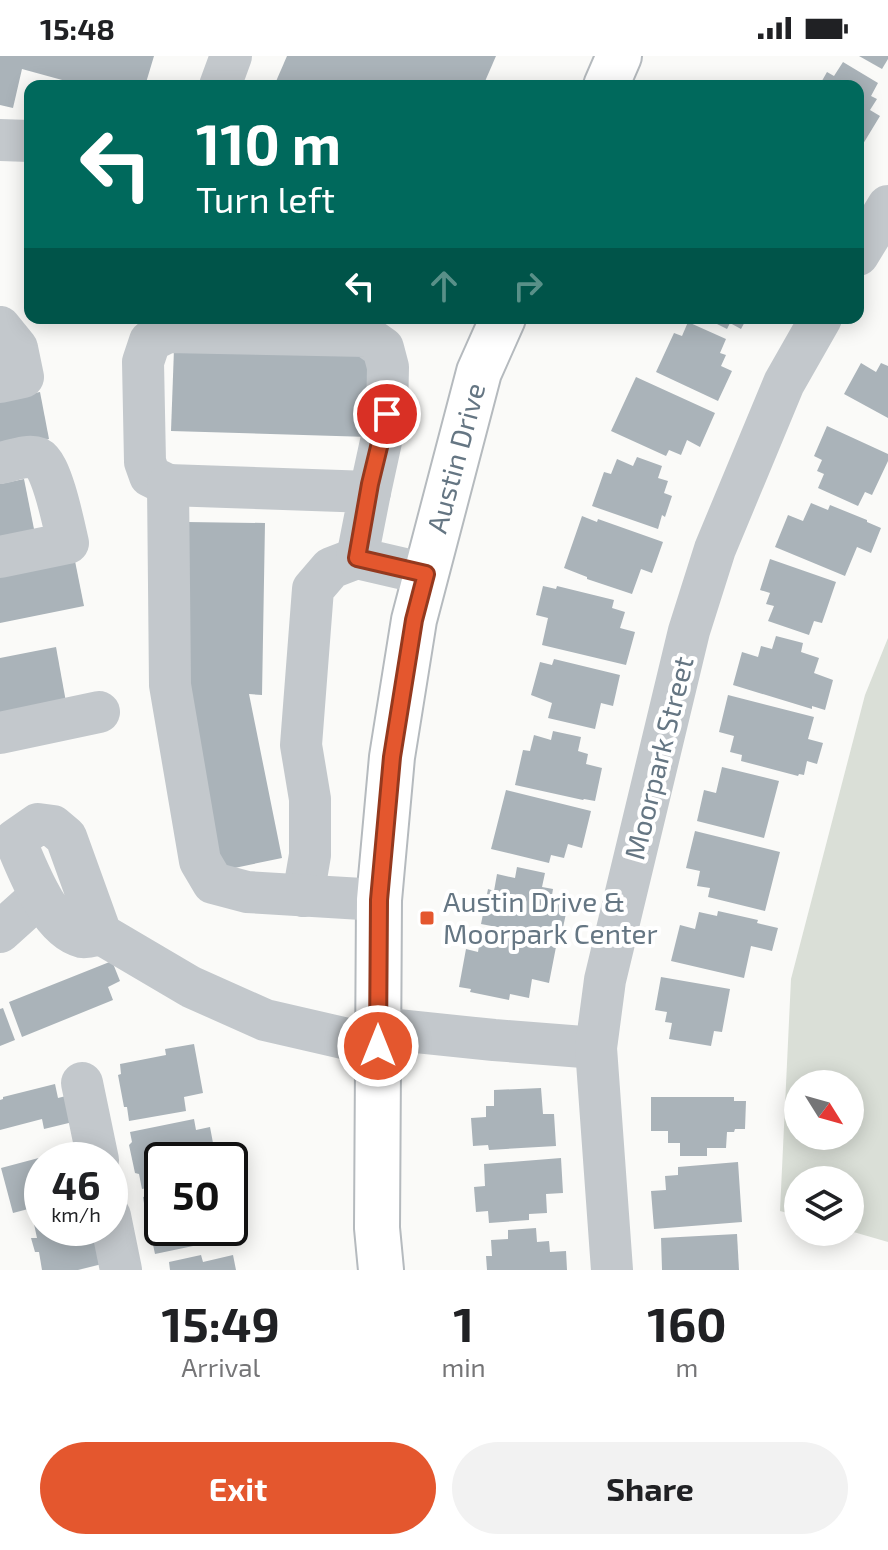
<!DOCTYPE html>
<style>
:root{--surface:#fff;--page:#f2f2f2;--text:#202124;--muted:#757577;--accent:#e4572e}
body{margin:0;font-family:"Exo 2",sans-serif;background:var(--page);color:var(--text);height:100vh;display:flex;flex-direction:column;font-size:30px;white-space:nowrap}
*{box-sizing:border-box;margin:0}
p{font-size:26px;color:var(--muted)}
.icon{flex:none;width:44px;height:44px;fill:none;stroke:currentColor;stroke-width:2;stroke-linecap:round;stroke-linejoin:round}
.map{position:relative;height:1214px;overflow:hidden}
.drawer{display:flex;flex-direction:column;background:var(--surface);flex:1}
.drawer>*{flex:none}
.top-card{position:absolute;left:24px;top:24px;width:840px;height:244px;border-radius:16px;box-shadow:0 4px 20px #0003;background:#00695c;color:#fff;overflow:hidden}
.needle{width:52px;rotate:127deg}
.buttons{position:absolute;left:784px;top:1014px;display:grid;gap:16px}
.buttons a{display:grid;place-items:center;width:80px;height:80px;border-radius:50%;background:var(--surface);box-shadow:0 4px 20px #0003;font-size:40px}
.speed{position:absolute;left:24px;top:1086px;display:flex;gap:16px;font-size:40px;font-weight:700;text-align:center}
.speed>*{display:grid;place-content:center;width:104px;height:104px;border-radius:50%;background:var(--surface);box-shadow:0 4px 20px #0003;line-height:1}
.speed small{font-size:20px;font-weight:400}
.speed .limit{border:4px solid #111;border-radius:12px;background:#fff;color:#111}
.pin{position:absolute;display:grid;place-items:center;width:68px;height:68px;color:#fff;margin:-34px;border:4px solid #fff;border-radius:50%;box-shadow:0 2px 8px #0007}
.me{position:absolute;width:88px;margin:-44px;rotate:0deg;stroke-linejoin:round;filter:drop-shadow(0 0 6px #0008)}
.turn{display:flex;align-items:center;gap:28px;height:168px;padding:0 40px;font-size:36px}
.turn .icon{width:104px;height:104px;stroke-width:2.5}
.turn b{display:block;font-size:56px;line-height:68px}
.lanes{display:flex;align-items:center;height:76px;padding:0 40px;background:#0003;justify-content:center;gap:40px;direction:ltr}
.lanes .off{opacity:.35}
.eta{display:flex;justify-content:space-evenly;align-items:center;height:136px;text-align:center}
.eta b{font-size:48px;font-weight:700;line-height:56px}
.primary-button{display:flex;gap:16px;margin-top:auto;padding:16px 40px}
.primary-button a{flex:1;height:92px;border-radius:48px;background:var(--accent);color:#fff;font-size:32px;font-weight:700;line-height:92px;text-align:center}
.primary-button a+a{background:var(--page);color:var(--text)}
.status{display:flex;justify-content:space-between;align-items:center;height:56px;padding:0 40px;background:var(--surface);direction:ltr}
.status svg{height:22px;fill:currentColor}
.map>svg:first-child{display:block}
.green{fill:#dadfd7;fill-rule:evenodd}
.building{fill:#aab3b9}
.lines{fill:none;stroke-linecap:round;stroke-linejoin:round}
.major-casing{stroke:#b5babe;stroke-width:48}
.minor{stroke:#c3c8cc;stroke-width:42}
.major{stroke:#fff;stroke-width:44}
.route-casing{stroke:#94391e;stroke-width:20}
.route{stroke:#e4572e;stroke-width:14}
.poi-dot{fill:#e4572e;stroke:#fff;stroke-width:3}
.labels{text-anchor:middle;stroke-width:8;stroke-linejoin:round;paint-order:stroke}
.street-label{font-size:28px;fill:#657683;stroke:#fff}
.poi-label{font-size:28px;fill:#657683;stroke:#fff;text-anchor:start}
</style>
<div class="status"><b>15:48</b><svg viewBox="0 0 49 12"><path d="M0 12V9h3v3zM5 12V6h3v6zM10 12V3h3v9zM15 12V0h3v12zM26 1h20v11H26zM47 4h2v5h-2z"/></svg></div>
<div class="map">
<svg width="888" height="1214" viewBox="0 0 888 1214">
<rect width="100%" height="100%" fill="#fafaf8"/>
<path class="green" d="M888 582V1186L850 1175V1124H798V1160L780 1155 791 923 865 639ZM798 1028H850V1080H798Z"/>
<g class="building">
<polygon points="0,0 154,0 145,30 84,30 22,13 13,52 0,49"/>
<polygon points="287,0 496,0 483,30 274,30"/>
<polygon points="859,0 888,0 888,3 882,13"/>
<polygon points="843,6 878,27 871,40 877,43 870,54 880,60 863,88 858,85 858,30 819,30 827,16 834,20"/>
<polygon points="705,262 747,262 741,273 730,267 727,273"/>
<polygon points="688,266 726,283 720,297 726,299 721,310 732,315 718,345 656,316 674,277 682,280"/>
<polygon points="174,293 372,299 369,381 171,375"/>
<polygon points="861,307 876,316 881,307 888,310 888,362 844,338"/>
<polygon points="636,321 715,357 700,391 687,384 681,399 669,394 666,400 611,375"/>
<polygon points="40,336 49,383 0,393 0,344"/>
<polygon points="827,370 888,398 888,405 872,439 865,436 858,450 818,432 824,418 817,415 822,404 814,400"/>
<polygon points="637,401 662,410 658,422 668,425 664,437 672,440 665,461 662,459 658,473 592,450 604,416 611,418 617,403 633,410"/>
<polygon points="24,423 35,478 0,485 0,428"/>
<polygon points="811,447 828,454 830,449 867,464 867,466 881,472 871,497 857,491 845,520 775,491 788,459 803,465"/>
<polygon points="582,460 597,466 598,463 663,486 652,517 641,513 632,538 587,523 587,521 564,512"/>
<polygon points="187,466 265,467 262,639 249,638 282,802 220,815 184,638"/>
<polygon points="770,503 836,526 822,567 814,565 809,579 768,565 774,550 766,548 770,537 760,534"/>
<polygon points="75,505 84,550 0,567 0,521"/>
<polygon points="543,530 556,533 557,530 614,544 612,552 625,556 620,572 635,576 626,609 542,589 548,562 536,559"/>
<polygon points="776,580 803,587 801,596 819,602 814,617 833,624 825,654 812,650 812,653 733,629 742,596 758,601 761,590 772,593"/>
<polygon points="56,591 66,646 0,659 0,602"/>
<polygon points="554,603 620,619 613,650 601,647 595,673 548,662 552,647 531,639 540,606 552,609"/>
<polygon points="728,639 814,661 808,683 823,687 817,708 807,705 804,719 799,718 798,720 741,705 742,699 730,696 734,680 719,676"/>
<polygon points="553,675 581,681 578,695 588,698 586,708 602,712 595,745 584,743 583,744 515,729 523,694 530,695 534,679 551,684"/>
<polygon points="722,711 779,725 764,782 697,765 704,734 716,737"/>
<polygon points="506,734 591,755 582,792 568,788 564,802 551,799 549,807 491,793"/>
<polygon points="695,775 780,796 765,855 708,841 710,832 697,830 700,815 686,812"/>
<polygon points="517,811 545,817 542,831 553,833 551,845 568,848 561,881 550,879 549,881 481,868 488,833 494,835 497,818 515,822"/>
<polygon points="718,855 758,864 757,867 778,872 772,895 751,890 744,922 671,905 680,869 695,873 699,856 717,860"/>
<polygon points="481,877 556,891 549,927 532,923 529,942 510,938 509,944 470,936 471,933 459,931 466,893 478,896"/>
<polygon points="112,905 120,925 108,931 113,944 22,981 9,946"/>
<polygon points="661,921 730,933 722,976 714,975 711,990 669,983 672,967 665,966 667,956 655,954"/>
<polygon points="3,952 15,984 0,990 0,953"/>
<polygon points="194,988 203,1037 184,1041 186,1055 129,1065 127,1051 124,1051 118,1019 121,1018 120,1008 166,999 165,993"/>
<polygon points="55,1028 58,1042 74,1038 77,1065 44,1073 42,1063 0,1074 0,1044 3,1043 3,1041"/>
<polygon points="541,1032 543,1058 554,1058 556,1090 489,1094 488,1089 473,1090 471,1062 486,1061 486,1050 494,1050 494,1034"/>
<polygon points="651,1041 734,1041 734,1045 746,1045 745,1073 735,1073 734,1076 727,1076 726,1092 707,1092 707,1100 680,1100 680,1087 668,1087 668,1075 651,1075"/>
<polygon points="194,1063 196,1074 210,1071 216,1103 162,1104 162,1129 142,1133 139,1118 135,1117 129,1089 132,1086 130,1076"/>
<polygon points="80,1091 84,1104 42,1104 42,1159 35,1161 32,1152 13,1157 1,1112"/>
<polygon points="561,1102 563,1137 546,1138 547,1157 529,1158 529,1164 489,1167 488,1155 476,1156 474,1131 485,1130 484,1108"/>
<polygon points="738,1106 742,1166 654,1173 651,1135 666,1134 665,1120 678,1119 678,1111"/>
<polygon points="162,1137 162,1172 214,1172 217,1185 155,1198 152,1184 150,1184 143,1141"/>
<polygon points="42,1167 42,1172 99,1172 106,1207 78,1214 42,1214 39,1196 35,1196 31,1182 37,1182 34,1168"/>
<polygon points="536,1172 537,1186 549,1185 550,1196 566,1195 567,1214 487,1214 486,1200 492,1200 491,1184 508,1183 508,1174"/>
<polygon points="737,1178 739,1214 662,1214 661,1182"/>
<polygon points="201,1199 203,1206 233,1199 236,1214 170,1214 169,1206"/>
</g>
<g class="lines">
<defs>
<g id="major">
<polyline points="606,30 619,0"/>
<polyline points="381,1214 377,1172 379,844 392,701 414,564 479,316 503,262"/>
</g>
</defs>
<use href="#major" class="major-casing"/>
<g class="minor">
<polyline points="220,30 231,0"/>
<polyline points="0,84 30,85"/>
<polyline points="858,199 888,150"/>
<polyline points="0,271 17,292 23,321 0,326"/>
<path d="M0 407C11 405 28 398 38 402 52 409 64 470 68 487L0 501"/>
<polyline points="168,429 150,420 145,406 143,306 150,285 168,276 366,280 383,292 388,311 387,358 370,436"/>
<polyline points="0,677 99,656"/>
<polyline points="303,840 310,799 310,743 301,689 313,533 331,512 357,502"/>
<polyline points="379,844 247,836 213,827 200,805 170,629 168,429 370,436 357,502 426,518"/>
<polyline points="0,876 40,840"/>
<path d="M101 878C95 879 88 882 82 881 49 873 27 812 15 784L38 768 53 770 66 781 101 878 191 931 265 964 378 990"/>
<polyline points="378,972 494,984 596,992"/>
<polyline points="82,1027 98,1104"/>
<polyline points="110,1160 121,1214"/>
<polyline points="612,1214 596,992 605,924 689,575 715,493 784,327 821,262"/>
</g>
<use href="#major" class="major"/>
</g>
<g class="lines">
<defs>
<polyline id="route" points="378,990 379,844 392,701 414,564 426,518 357,502 370,428 387,358"/>
</defs>
<use href="#route" class="route-casing"/>
<use href="#route" class="route"/>
</g>
<rect class="poi-dot" x="419" y="854" width="16" height="16" rx="4"/>
<g class="labels">
<g class="street-label">
<text transform="translate(456 402) rotate(-75)" y="10">Austin Drive</text>
<text transform="translate(659 702) rotate(-76)" y="10">Moorpark Street</text>
</g>
<g class="poi-label">
<text x="443" y="856">Austin Drive &amp;<tspan x="443" dy="32">Moorpark Center</tspan></text>
</g>
</g>
</svg>
<div class="buttons">
<a><svg class="needle" viewBox="-14 -14 28 28"><path d="M0-13l5 13h-10z" fill="#e53935"/><path d="M0 13l5-13h-10z" fill="#757577"/></svg></a>
<a><svg class="icon" aria-label="layers" viewBox="0 0 24 24"><path d="M12 4l9 5-9 5-9-5zM3 14l9 5 9-5"/></svg></a>
</div>
<div class="speed"><div>46<small>km/h</small></div><div class="limit">50</div></div>
<div class="pin" style="left:387px;top:358px;background:#d93025"><svg class="icon" aria-label="arrive" viewBox="0 0 24 24"><path d="M6 21V4h12l-3 4 3 4H6"/></svg></div>
<svg class="me" style="left:378px;top:990px" viewBox="-20 -20 40 40"><circle r="17" fill="#e4572e" stroke="#fff" stroke-width="3"/><path d="M0-11L8 9 0 5-8 9z" fill="#fff"/></svg>
<div class="top-card">
<div class="turn"><svg class="icon" aria-label="left" viewBox="0 0 24 24"><path d="M17 20v-9H6M10 6l-5 5 5 5"/></svg><div><b>110 m</b>Turn left</div></div>
<div class="lanes"><svg class="icon" aria-label="left" viewBox="0 0 24 24"><path d="M17 20v-9H6M10 6l-5 5 5 5"/></svg><svg class="icon off" aria-label="ahead" viewBox="0 0 24 24"><path d="M12 20V5M6 11l6-6 6 6"/></svg><svg class="icon off" aria-label="right" viewBox="0 0 24 24"><path d="M7 20v-9h11M14 6l5 5-5 5"/></svg></div>
</div>
</div>
<section class="drawer">
<div class="eta">
<div><b>15:49</b><p>Arrival</p></div>
<div><b>1</b><p>min</p></div>
<div><b>160</b><p>m</p></div>
</div>
<div class="primary-button"><a>Exit</a><a>Share</a></div>
</section>
